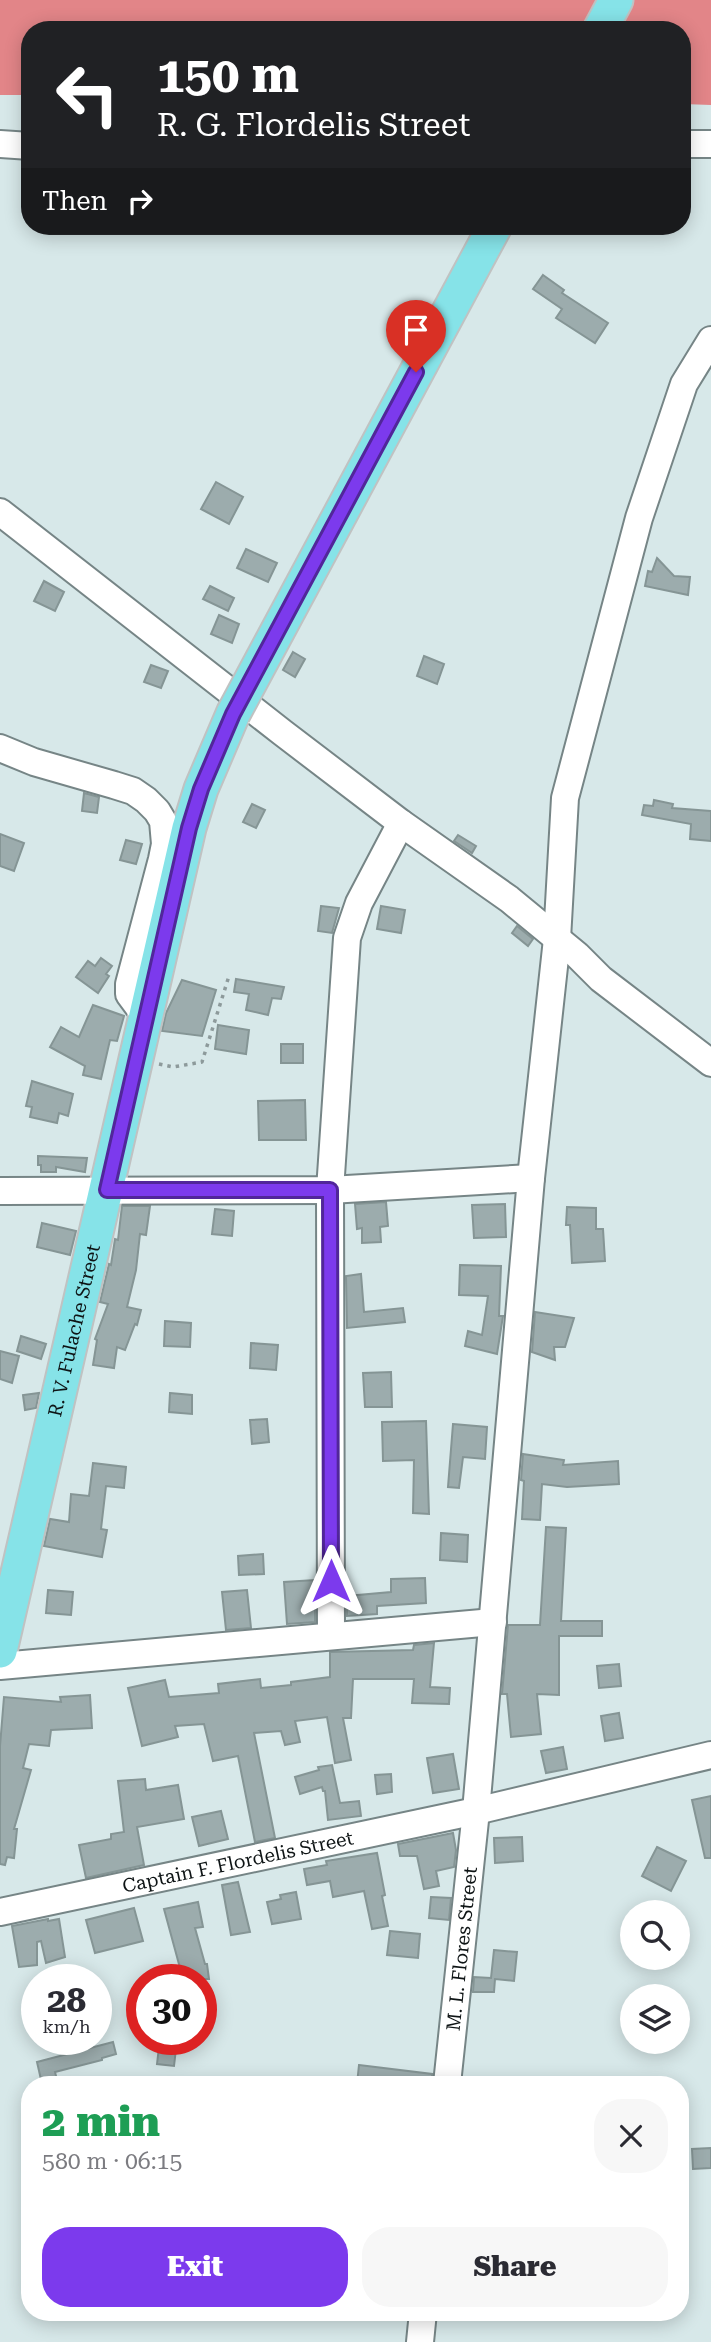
<!DOCTYPE html>
<meta charset="utf-8">
<style>
:root{--surface:#fff;--page:#f7f7f7;--text:#2b2b33;--muted:#7c7c81;--accent:#7c3aed}
body{margin:0;font-family:"Roboto Serif",serif;background:var(--page);color:var(--text);height:100vh;display:flex;flex-direction:column;font-size:26px;white-space:nowrap}
*{box-sizing:border-box;margin:0}
p{font-size:23px;color:var(--muted)}
.icon{flex:none;width:38px;height:38px;fill:none;stroke:currentColor;stroke-width:2;stroke-linecap:round;stroke-linejoin:round}
.map{position:relative;flex:1;overflow:hidden}
.side{position:absolute;left:21px;top:2076px;width:668px;height:245px;display:flex;flex-direction:column;background:var(--surface);border-radius:28px;box-shadow:0 4px 18px #0003}
.side>*{flex:none}
.top-card{position:absolute;left:21px;top:21px;width:670px;height:214px;border-radius:28px;box-shadow:0 4px 18px #0003;background:#202124;color:#fff;overflow:hidden}
.fabs{position:absolute;left:620px;top:1900px;display:grid;gap:14px}
.fabs a{display:grid;place-items:center;width:70px;height:70px;border-radius:50%;background:var(--surface);box-shadow:0 4px 18px #0003;font-size:35px}
.speed{position:absolute;left:21px;top:1964px;display:flex;gap:14px;font-size:35px;font-weight:700;text-align:center}
.speed>*{display:grid;place-content:center;width:91px;height:91px;border-radius:50%;background:var(--surface);box-shadow:0 4px 18px #0003;line-height:1}
.speed small{font-size:18px;font-weight:400}
.speed .limit{border:10px solid #d22;background:#fff;color:#111}
.pin{position:absolute;display:grid;place-items:center;width:60px;height:60px;color:#fff;margin:-72px -30px;border-radius:50% 50% 50% 0;rotate:-45deg;box-shadow:0 0 7px #0007}
.pin .icon{rotate:45deg}
.me{position:absolute;width:77px;margin:-38px;rotate:0deg;stroke-linejoin:round;filter:drop-shadow(0 0 5px #0008)}
.turn{display:flex;align-items:center;gap:24px;height:147px;padding:0 21px;font-size:32px}
.turn .icon{width:91px;height:91px;stroke-width:2.5}
.turn b{display:block;font-size:49px;line-height:60px}
.then{display:flex;align-items:center;height:66px;padding:0 21px;background:#0003;gap:14px;font-size:26px}
.round{display:grid;place-items:center;flex:none;width:74px;height:74px;border-radius:28px;background:var(--page)}
.headline{display:flex;align-items:center;justify-content:space-between;height:119px;padding:0 21px}
h1{font-size:42px;font-weight:800;line-height:52px;color:#1e9e55}
.action{display:flex;gap:14px;margin-top:auto;padding:14px 21px}
.action a{flex:1;height:80px;border-radius:28px;background:var(--accent);color:#fff;font-size:28px;font-weight:800;line-height:80px;text-align:center}
.action a+a{background:var(--page);color:var(--text)}
.map>svg:first-child{display:block}
.water{fill:#e28588}
.building{fill:#9cacad;stroke:#859595;stroke-width:2}
.lines{fill:none;stroke-linecap:round;stroke-linejoin:round}
.minor-casing{stroke:#768586;stroke-width:30}
.major-casing{stroke:#c0c2c2;stroke-width:37}
.path{stroke:#8d9a9b;stroke-width:3.5;stroke-dasharray:3.5 5;stroke-linecap:butt}
.minor{stroke:#fff;stroke-width:26}
.major{stroke:#86e3e8;stroke-width:33}
.major-bridge-casing{stroke:#c0c2c2;stroke-width:37;stroke-linecap:butt}
.major-bridge{stroke:#86e3e8;stroke-width:33}
.route-casing{stroke:#51269a;stroke-width:18}
.route{stroke:#7c3aed;stroke-width:12}
.labels{text-anchor:middle;stroke-width:7;stroke-linejoin:round;paint-order:stroke}
.street-label{font-size:19px;fill:#0e1415;stroke:#fff}
</style>
<div class="map">
<svg width="711" height="2342" viewBox="0 0 711 2342">
<rect width="100%" height="100%" fill="#d7e8e9"/>
<polygon class="water" points="0,0 711,0 711,105 683,104 682,30 30,30 30,95 0,95"/>
<g class="building">
<polygon points="543,275 564,290 562,293 608,323 595,343 556,318 562,309 533,289"/>
<polygon points="216,482 243,497 229,524 201,509"/>
<polygon points="246,549 277,563 268,582 237,568"/>
<polygon points="657,558 674,576 690,577 688,595 645,586 648,571 652,572"/>
<polygon points="44,581 64,592 55,611 34,601"/>
<polygon points="210,586 234,598 228,611 203,599"/>
<polygon points="219,615 239,624 232,643 211,634"/>
<polygon points="293,652 305,659 295,677 283,670"/>
<polygon points="424,656 444,664 437,684 417,676"/>
<polygon points="151,665 168,671 161,688 144,682"/>
<polygon points="84,793 99,797 97,813 82,811"/>
<polygon points="654,800 673,804 672,808 711,811 711,841 690,839 691,824 642,815 644,805 653,806"/>
<polygon points="252,804 265,810 256,828 243,822"/>
<polygon points="0,834 24,843 14,871 0,866"/>
<polygon points="458,835 476,846 472,853 454,841"/>
<polygon points="126,840 142,844 136,864 120,860"/>
<polygon points="321,906 339,908 332,933 318,931"/>
<polygon points="381,906 405,910 401,933 377,929"/>
<polygon points="517,926 533,939 528,946 512,933"/>
<polygon points="101,958 112,966 106,974 109,976 98,993 76,977 88,961 95,966"/>
<polygon points="236,979 284,987 281,999 272,998 268,1015 246,1010 249,994 234,992"/>
<polygon points="182,980 216,990 202,1036 162,1031 166,1013"/>
<polygon points="93,1005 124,1016 117,1041 110,1040 101,1079 83,1075 85,1066 50,1047 61,1027 79,1037"/>
<polygon points="218,1025 249,1030 246,1054 215,1049"/>
<rect x="281" y="1044" width="22" height="19"/>
<polygon points="32,1081 73,1094 68,1116 59,1113 57,1123 30,1117 32,1107 26,1106"/>
<polygon points="305,1100 306,1140 259,1140 258,1101"/>
<polygon points="38,1156 87,1158 85,1172 56,1167 56,1172 41,1172 41,1165 38,1165"/>
<polygon points="386,1202 388,1226 380,1227 381,1242 362,1243 362,1228 357,1229 355,1204"/>
<polygon points="505,1204 506,1237 474,1238 472,1205"/>
<polygon points="122,1206 150,1206 146,1235 140,1234 136,1270 127,1307 141,1310 137,1325 135,1324 125,1350 117,1347 114,1368 93,1365 97,1340 95,1339 108,1304 100,1302 109,1264 111,1265 115,1239 118,1240"/>
<polygon points="567,1207 596,1208 596,1229 603,1229 605,1261 572,1263 570,1225 566,1225"/>
<polygon points="215,1209 234,1211 232,1236 212,1234"/>
<polygon points="42,1223 76,1231 70,1255 37,1247"/>
<polygon points="460,1265 501,1266 499,1316 503,1316 497,1354 465,1346 468,1331 482,1335 488,1296 459,1295"/>
<polygon points="361,1274 364,1312 403,1308 405,1322 347,1328 346,1276"/>
<polygon points="535,1312 574,1318 565,1347 554,1347 555,1360 532,1352"/>
<polygon points="165,1321 191,1323 190,1347 164,1346"/>
<polygon points="21,1336 46,1344 41,1359 17,1351"/>
<polygon points="251,1343 278,1345 276,1370 250,1368"/>
<polygon points="0,1351 19,1356 12,1383 0,1379"/>
<polygon points="391,1372 392,1407 365,1407 363,1373"/>
<polygon points="39,1393 36,1408 25,1410 23,1395"/>
<polygon points="170,1393 192,1395 192,1414 169,1412"/>
<polygon points="267,1419 269,1442 252,1444 250,1420"/>
<polygon points="426,1421 429,1514 413,1513 414,1460 383,1461 382,1422"/>
<polygon points="453,1424 487,1427 485,1459 463,1457 459,1488 448,1487"/>
<polygon points="523,1454 564,1460 563,1465 618,1461 619,1484 567,1487 542,1484 540,1520 522,1519 524,1481 521,1480"/>
<polygon points="93,1463 126,1467 124,1488 106,1486 101,1529 107,1530 102,1557 44,1546 50,1519 69,1522 71,1494 89,1496"/>
<polygon points="546,1527 566,1528 561,1621 602,1621 602,1636 559,1636 559,1695 537,1694 541,1734 511,1737 507,1694 502,1694 508,1625 540,1625"/>
<polygon points="441,1533 468,1535 467,1562 440,1560"/>
<polygon points="263,1554 264,1574 239,1575 238,1556"/>
<polygon points="425,1578 426,1603 377,1606 377,1614 347,1616 347,1596 391,1592 391,1579"/>
<polygon points="315,1580 315,1622 287,1624 284,1582"/>
<polygon points="48,1590 73,1592 71,1615 46,1613"/>
<polygon points="247,1590 251,1628 226,1630 222,1592"/>
<polygon points="434,1643 430,1687 450,1688 449,1704 412,1703 414,1679 353,1679 351,1718 343,1718 351,1760 335,1763 327,1717 295,1721 300,1742 285,1745 281,1731 254,1733 275,1838 255,1842 238,1756 213,1761 204,1724 175,1726 178,1737 142,1746 128,1688 165,1680 169,1697 219,1693 218,1684 260,1679 261,1688 291,1685 291,1682 330,1677 330,1652 413,1650 414,1645"/>
<polygon points="619,1664 621,1686 599,1688 597,1666"/>
<polygon points="90,1695 92,1728 51,1730 49,1746 29,1744 23,1768 31,1770 14,1829 17,1829 14,1858 7,1857 5,1865 0,1864 0,1746 4,1697 61,1702 60,1697"/>
<polygon points="619,1713 623,1738 605,1741 601,1716"/>
<polygon points="563,1747 567,1769 546,1773 541,1751"/>
<polygon points="453,1754 459,1789 433,1793 427,1758"/>
<polygon points="332,1765 340,1803 359,1801 361,1816 328,1820 325,1791 323,1791 322,1787 300,1794 295,1777 319,1770 318,1767"/>
<polygon points="391,1774 392,1792 377,1794 375,1775"/>
<polygon points="145,1779 146,1790 178,1785 184,1819 137,1827 144,1865 86,1878 79,1845 111,1839 111,1834 124,1832 118,1781"/>
<polygon points="711,1796 711,1858 705,1858 692,1800"/>
<polygon points="221,1811 228,1839 199,1846 192,1817"/>
<polygon points="453,1833 456,1850 454,1867 436,1871 439,1886 424,1889 417,1856 400,1856 398,1844"/>
<polygon points="522,1837 523,1861 495,1863 494,1838"/>
<polygon points="657,1847 686,1861 671,1891 642,1876"/>
<polygon points="377,1853 385,1895 382,1896 388,1926 372,1929 364,1891 333,1897 330,1881 307,1885 304,1869 327,1865 326,1861"/>
<polygon points="238,1882 250,1932 231,1935 222,1885"/>
<polygon points="296,1892 301,1919 272,1924 267,1902 281,1899 280,1895"/>
<polygon points="431,1897 451,1898 449,1920 429,1918"/>
<polygon points="198,1902 203,1927 195,1928 205,1964 207,1964 209,1979 183,1979 164,1909"/>
<polygon points="134,1908 143,1941 95,1953 86,1920"/>
<polygon points="48,1919 48,1921 59,1919 65,1957 46,1963 41,1941 37,1942 37,1965 19,1967 12,1926"/>
<polygon points="390,1931 420,1934 418,1958 387,1955"/>
<polygon points="494,1950 517,1952 514,1981 495,1979 494,1992 473,1992 474,1977 491,1978"/>
<polygon points="113,2042 116,2054 102,2058 102,2060 55,2072 58,2084 42,2084 37,2062"/>
<polygon points="159,2047 176,2049 174,2066 157,2064"/>
<polygon points="359,2065 432,2074 432,2084 357,2084"/>
<polygon points="711,2148 711,2168 693,2169 692,2149"/>
</g>
<g class="lines">
<defs>
<g id="minor">
<polyline points="0,144 30,146"/>
<polyline points="682,144 711,144"/>
<polyline points="0,512 283,733 401,823 509,899 577,955 601,979 711,1063"/>
<polyline points="0,748 34,762 114,785 133,791 146,800 157,811 163,821 165,844 162,859 129,984 129,994 146,1017"/>
<polyline points="0,1191 330,1190 531,1178"/>
<polyline points="331,1636 330,1190 347,938 359,903 401,823"/>
<polyline points="0,1666 493,1622"/>
<path id="s1" d="M0 1912 476 1811 711 1755"/>
<path id="s2" d="M447 2084 476 1811 531 1178 557 939 565 798 639 518 684 384 711 340"/>
<polyline points="420,2342 423,2312"/>
</g>
<g id="major">
<polyline points="600,30 616,0"/>
<path id="s3" d="M0 1651 189 828 201 789 233 714"/>
</g>
</defs>
<use href="#minor" class="minor-casing"/>
<use href="#major" class="major-casing"/>
<polyline class="path" points="159,1064 173,1067 202,1062 229,976"/>
<use href="#minor" class="minor"/>
<use href="#major" class="major"/>
<defs>
<polyline id="major-bridge" points="233,714 495,226"/>
</defs>
<use href="#major-bridge" class="major-bridge-casing"/>
<use href="#major-bridge" class="major-bridge"/>
</g>
<g class="lines">
<defs>
<polyline id="route" points="331,1581 330,1190 107,1190 189,828 201,789 233,714 416,372"/>
</defs>
<use href="#route" class="route-casing"/>
<use href="#route" class="route"/>
</g>
<g class="labels">
<g class="street-label">
<text dy="7" stroke="none"><textPath href="#s3" startOffset="329">R. V. Fulache Street</textPath></text>
<text dy="7" stroke="none"><textPath href="#s1" startOffset="243">Captain F. Flordelis Street</textPath></text>
<text dy="7" stroke="none"><textPath href="#s2" startOffset="136">M. L. Flores Street</textPath></text>
</g>
</g>
</svg>
<div class="fabs">
<a><svg class="icon" aria-label="search" viewBox="0 0 24 24"><circle cx="10" cy="10" r="6"/><path d="M15 15l6 6"/></svg></a>
<a><svg class="icon" aria-label="layers" viewBox="0 0 24 24"><path d="M12 4l9 5-9 5-9-5zM3 14l9 5 9-5"/></svg></a>
</div>
<div class="speed"><div>28<small>km/h</small></div><div class="limit">30</div></div>
<div class="pin" style="left:416px;top:372px;background:#d93025"><svg class="icon" aria-label="arrive" viewBox="0 0 24 24"><path d="M6 21V4h12l-3 4 3 4H6"/></svg></div>
<svg class="me" style="left:331px;top:1581px" viewBox="-20 -20 40 40"><path d="M0-17L14 15 0 8-14 15z" fill="#7c3aed" stroke="#fff" stroke-width="4"/></svg>
<div class="top-card">
<div class="turn"><svg class="icon" aria-label="left" viewBox="0 0 24 24"><path d="M17 20v-9H6M10 6l-5 5 5 5"/></svg><div><b>150 m</b>R. G. Flordelis Street</div></div>
<div class="then">Then<svg class="icon" aria-label="right" viewBox="0 0 24 24"><path d="M7 20v-9h11M14 6l5 5-5 5"/></svg></div>
</div>
<section class="side">
<div class="headline"><div><h1>2 min</h1><p>580 m · 06:15</p></div><a class="round"><svg class="icon" aria-label="close" viewBox="0 0 24 24"><path d="M6 6l12 12M18 6L6 18"/></svg></a></div>
<div class="action"><a>Exit</a><a>Share</a></div>
</section>
</div>
